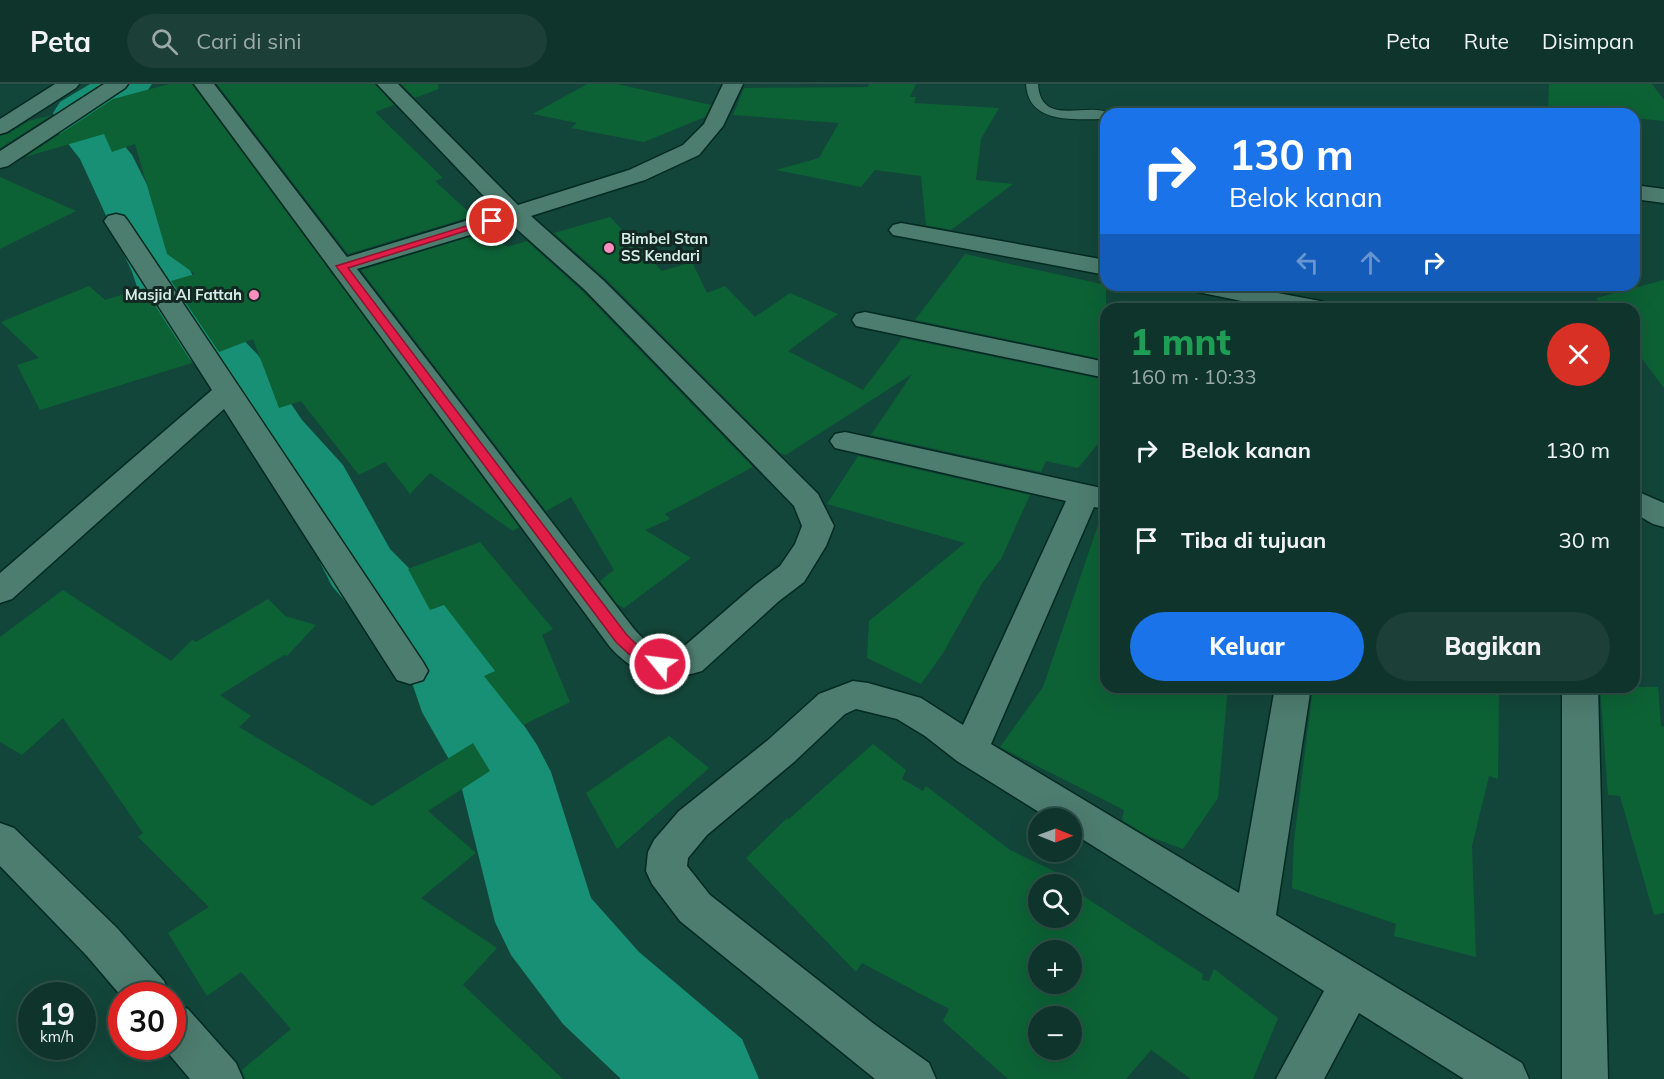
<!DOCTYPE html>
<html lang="id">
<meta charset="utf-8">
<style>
:root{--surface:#0e342c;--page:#1c3f38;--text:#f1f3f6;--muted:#9baaa9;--line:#2e4f48;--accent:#1a73e8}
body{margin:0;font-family:Mulish,sans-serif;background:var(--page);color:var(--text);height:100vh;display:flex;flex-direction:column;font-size:22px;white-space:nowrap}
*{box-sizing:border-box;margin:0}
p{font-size:20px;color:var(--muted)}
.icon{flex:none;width:33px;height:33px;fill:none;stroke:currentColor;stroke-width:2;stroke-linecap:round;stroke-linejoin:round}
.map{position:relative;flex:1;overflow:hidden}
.details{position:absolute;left:1100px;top:219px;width:540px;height:390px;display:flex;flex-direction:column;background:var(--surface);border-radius:18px;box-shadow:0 6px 24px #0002,0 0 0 2px var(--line)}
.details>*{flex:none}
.top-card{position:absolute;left:1100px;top:24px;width:540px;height:183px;border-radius:18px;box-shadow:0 6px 24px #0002,0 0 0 2px var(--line);background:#1a73e8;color:#fff;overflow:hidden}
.needle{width:39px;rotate:91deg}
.buttons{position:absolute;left:1028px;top:724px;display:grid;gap:12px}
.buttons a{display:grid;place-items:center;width:54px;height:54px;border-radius:50%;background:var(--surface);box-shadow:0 6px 24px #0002,0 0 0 2px var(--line);font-size:30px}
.speed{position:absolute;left:18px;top:898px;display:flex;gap:12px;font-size:30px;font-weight:700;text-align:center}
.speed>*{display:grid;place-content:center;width:78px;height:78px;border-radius:50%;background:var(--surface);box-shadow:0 6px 24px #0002,0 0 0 2px var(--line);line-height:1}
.speed small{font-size:15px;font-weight:400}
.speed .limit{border:9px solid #d22;background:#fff;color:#111}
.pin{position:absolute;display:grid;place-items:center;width:51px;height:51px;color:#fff;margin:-26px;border:3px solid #fff;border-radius:50%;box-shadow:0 2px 6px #0007}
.me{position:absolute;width:66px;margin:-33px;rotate:299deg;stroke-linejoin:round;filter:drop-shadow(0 0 4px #0008)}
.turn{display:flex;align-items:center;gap:21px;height:126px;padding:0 30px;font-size:27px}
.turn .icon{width:78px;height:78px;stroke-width:2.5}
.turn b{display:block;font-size:42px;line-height:51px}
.lanes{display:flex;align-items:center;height:57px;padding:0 30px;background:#0003;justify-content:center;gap:30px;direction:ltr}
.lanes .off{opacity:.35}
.round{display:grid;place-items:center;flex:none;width:63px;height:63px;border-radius:32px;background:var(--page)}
.head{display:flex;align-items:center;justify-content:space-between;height:102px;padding:0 30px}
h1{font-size:36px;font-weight:800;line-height:45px;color:#1e9e55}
.primary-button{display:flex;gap:12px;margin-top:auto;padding:12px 30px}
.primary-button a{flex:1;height:69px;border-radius:36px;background:var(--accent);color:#fff;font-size:24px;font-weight:800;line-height:69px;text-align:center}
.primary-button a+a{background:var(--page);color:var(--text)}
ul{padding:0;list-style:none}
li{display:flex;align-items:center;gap:18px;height:90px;padding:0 30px}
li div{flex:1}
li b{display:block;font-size:22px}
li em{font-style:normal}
header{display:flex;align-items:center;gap:36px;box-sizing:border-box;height:84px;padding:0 30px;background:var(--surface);border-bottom:2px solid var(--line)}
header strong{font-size:28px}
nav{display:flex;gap:33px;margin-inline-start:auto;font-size:21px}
.search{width:420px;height:54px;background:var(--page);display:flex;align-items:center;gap:15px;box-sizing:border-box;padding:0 21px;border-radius:33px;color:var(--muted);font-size:22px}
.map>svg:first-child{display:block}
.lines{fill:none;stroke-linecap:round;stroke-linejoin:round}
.river{fill:#189076;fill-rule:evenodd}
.building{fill:#0c6235;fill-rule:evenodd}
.lane-casing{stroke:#032a21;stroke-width:2}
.street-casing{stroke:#032a21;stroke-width:3}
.lane{fill:#4d7d6f;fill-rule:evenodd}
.street{fill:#4d7d6f;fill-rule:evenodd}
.route{fill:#e11d48;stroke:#92132f;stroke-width:1.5}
.poi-dot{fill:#fd8ebe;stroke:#132822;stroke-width:2}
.labels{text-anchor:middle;stroke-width:6;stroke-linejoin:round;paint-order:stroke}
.far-poi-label{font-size:15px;font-weight:bold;fill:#d4ede5;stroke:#132822;text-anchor:start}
</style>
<header>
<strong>Peta</strong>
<div class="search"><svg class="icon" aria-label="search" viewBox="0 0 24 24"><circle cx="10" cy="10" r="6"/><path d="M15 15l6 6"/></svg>Cari di sini</div>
<nav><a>Peta</a><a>Rute</a><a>Disimpan</a></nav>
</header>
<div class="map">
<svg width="1664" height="995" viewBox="0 0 1664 995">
<rect width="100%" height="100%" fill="#13463a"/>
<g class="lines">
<polygon class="river" points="90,0 152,0 145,10 105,34 109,43 132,71 205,216 258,271 302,336 343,381 390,465 480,556 492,579 507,616 537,661 551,688 591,814 639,868 742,955 759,995 621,995 563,940 511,871 495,838 459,693 422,628 410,593 332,502 284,407 252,368 207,295 144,223 132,188 80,75 59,48 53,29 60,18"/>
</g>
<g class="building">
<polygon points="169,0 192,0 519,443 513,447 430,389 410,410 385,378 359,391 301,317 279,324 253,255 219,268 171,197 195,190 167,170 135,60 112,68 104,50 25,73 113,15"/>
<polygon points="217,0 375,0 394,21 375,28 443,94 435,97 473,132 348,170"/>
<polygon points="401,0 438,0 439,5 415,14"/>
<polygon points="587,0 617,0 711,21 705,33 644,58 571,44 577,39 533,30"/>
<polygon points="869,0 916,0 910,13 916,13 914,19 999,24 981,55 976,96 1013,100 951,146 926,141 921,92 875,86 861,103 776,86 819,74 839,39 733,31 744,4 868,3"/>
<polygon points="1549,0 1652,0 1664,16 1664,37 1634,34 1634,30 1548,27"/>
<polygon points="52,31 0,64 0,52 8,50 29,37"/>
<polygon points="0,93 76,127 0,165"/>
<polygon points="610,133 662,187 692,178 707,209 725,202 755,233 790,209 838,230 788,267 863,306 902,254 1106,296 1106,350 1078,384 1046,377 1041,388 871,351 912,290 786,371 780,369 605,194 554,149"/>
<polygon points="490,147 507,163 527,157 583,208 753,383 665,430 670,435 645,446 691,474 624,524 617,520 600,497 614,486 571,413 546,427 361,186"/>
<polygon points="965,170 1106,201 1106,276 915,236"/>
<polygon points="1664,196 1664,304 1634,264 1634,225 1604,225 1596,214"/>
<polygon points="89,202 105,216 144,204 192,279 40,326 17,281 39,274 1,238"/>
<polygon points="858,372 1030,411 1001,475 983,498 943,569 921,600 867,574 869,537 965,459 827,420"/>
<polygon points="1099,438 1106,439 1106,603 1228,603 1218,714 1183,765 1148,752 1122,736 1124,726 1000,663 1043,603"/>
<polygon points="480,458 553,545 542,551 570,618 523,641 484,592 495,587 444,521 430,526 408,485"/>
<polygon points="63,506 171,577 192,556 196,558 268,515 285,532 316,541 287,572 284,571 220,611 251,632 239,643 372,722 473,659 490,687 428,727 476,769 421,814 497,864 463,901 563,995 245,995 242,986 291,945 241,888 207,912 168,849 209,823 138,753 143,749 63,634 22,671 0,658 0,553"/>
<polygon points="1313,603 1499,603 1498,695 1489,692 1472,762 1476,873 1394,852 1396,840 1292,804 1294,757"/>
<polygon points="1600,603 1658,603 1661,642 1664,643 1664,829 1654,831 1620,712 1608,711"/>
<polygon points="669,652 709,684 617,765 586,709"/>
<path d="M873 660 906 686 902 695 923 707 926 702 1010 766 1060 790 1056 795 1066 801H1038V834H1071V804L1203 890 1202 896 1209 897 1214 885 1278 934 1253 995H1191L1151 966 1126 995H1008L943 937 949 925 862 879 856 888 746 774 787 734 789 735ZM1038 867H1071V900H1038ZM1038 933H1071V966H1038Z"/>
</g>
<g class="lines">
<defs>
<path id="lane" d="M1026 0H1038C1041 45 1089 16 1111 30H1106V35C1075 35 1028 41 1026 0Z"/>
<g id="street">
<polygon points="55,0 79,0 76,4 7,48 0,50 0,35"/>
<polygon points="104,0 128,0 125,4 8,82 0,84 0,67"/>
<path d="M194 0H214L347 173 498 127 377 0H398L518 121 629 86 683 61 704 40 723 0H743L723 42 699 71 645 96 531 132 603 196 818 410 834 442 826 462 804 498 779 517 702 587C664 599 637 593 610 563ZM510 139 585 206 794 422 802 442 795 460 780 482 755 501 681 565 662 567 650 562 634 545 357 185Z"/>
<polygon points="1634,101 1664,105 1664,119 1634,115"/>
<polygon points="116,130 124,132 128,137 423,578 428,587 423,596 410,600 397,596 224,325 12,515 0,519 0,489 212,306 104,137 108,132"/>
<polygon points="901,139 1106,176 1106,191 893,151 889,146 893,141"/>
<polygon points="1184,201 1236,201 1320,217 1329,220 1333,225 1281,225 1188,206"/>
<polygon points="865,228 1106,278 1106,294 856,242 852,236 856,230"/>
<polygon points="845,348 1106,405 1106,425 1094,423 991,660 1239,809 1275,603 1311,603 1276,831 1522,979 1529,995 1464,995 1359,929 1324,995 1276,995 1324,907 1071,748 1071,735 1050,735 957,677 925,652 897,635 856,625 845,630 794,678 707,751 688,774 687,782 710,811 874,940 929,979 936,995 875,995 680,837 652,800 646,787 648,768 654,756 679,727 768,656 819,610 853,597 868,599 921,614 963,641 1066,417 835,364 830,357 835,350"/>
<polygon points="1634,406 1664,419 1664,443 1653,440 1634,429"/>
<polygon points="1562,603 1598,603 1608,995 1562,995"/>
<polygon points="0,739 14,744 117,844 164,897 170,912 122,913 87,872 0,782"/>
<polygon points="172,919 188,925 236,979 243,995 190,995 163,963 172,963"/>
</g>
</defs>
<use href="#lane" class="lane-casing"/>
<use href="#street" class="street-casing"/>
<use href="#lane" class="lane"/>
<use href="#street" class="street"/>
</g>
<path class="route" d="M489 135 497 137 348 184 626 550 643 567 665 577 667 580 665 584C647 590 628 569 616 558L336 182Z"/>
<g class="poi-dot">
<circle cx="609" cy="164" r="6"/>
<circle cx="254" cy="211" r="6"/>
</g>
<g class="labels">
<g class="far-poi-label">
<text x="621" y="160">Bimbel Stan<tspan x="621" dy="17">SS Kendari</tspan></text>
<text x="242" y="216" text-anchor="end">Masjid Al Fattah</text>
</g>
</g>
</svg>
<div class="buttons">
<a><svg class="needle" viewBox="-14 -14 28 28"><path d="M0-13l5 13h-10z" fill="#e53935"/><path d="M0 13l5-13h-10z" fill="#9baaa9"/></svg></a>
<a><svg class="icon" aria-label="search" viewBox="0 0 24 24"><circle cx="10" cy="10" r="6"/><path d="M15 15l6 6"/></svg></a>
<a>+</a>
<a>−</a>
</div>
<div class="speed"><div>19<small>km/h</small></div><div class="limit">30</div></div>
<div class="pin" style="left:492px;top:137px;background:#d93025"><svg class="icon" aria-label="arrive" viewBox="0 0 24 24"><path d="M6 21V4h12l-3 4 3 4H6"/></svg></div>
<svg class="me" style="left:660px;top:580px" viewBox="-20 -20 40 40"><circle r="17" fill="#e11d48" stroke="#fff" stroke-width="3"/><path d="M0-11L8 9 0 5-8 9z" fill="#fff"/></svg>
<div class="top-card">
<div class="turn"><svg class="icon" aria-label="right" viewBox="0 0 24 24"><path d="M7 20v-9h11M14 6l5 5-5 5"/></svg><div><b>130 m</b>Belok kanan</div></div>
<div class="lanes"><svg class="icon off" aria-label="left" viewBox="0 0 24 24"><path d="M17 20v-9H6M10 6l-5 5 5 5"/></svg><svg class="icon off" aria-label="ahead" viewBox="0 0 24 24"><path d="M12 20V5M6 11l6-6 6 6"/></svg><svg class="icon" aria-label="right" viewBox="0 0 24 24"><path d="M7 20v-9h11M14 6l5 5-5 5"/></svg></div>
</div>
<section class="details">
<div class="head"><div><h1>1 mnt</h1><p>160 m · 10:33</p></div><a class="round" style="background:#d93025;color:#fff"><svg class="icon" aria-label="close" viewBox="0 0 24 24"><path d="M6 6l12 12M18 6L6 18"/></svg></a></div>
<ul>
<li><svg class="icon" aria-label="right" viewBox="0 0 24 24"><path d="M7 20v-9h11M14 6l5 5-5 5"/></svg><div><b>Belok kanan</b></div><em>130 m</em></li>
<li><svg class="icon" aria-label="arrive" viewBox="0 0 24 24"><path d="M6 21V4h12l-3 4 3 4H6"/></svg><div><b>Tiba di tujuan</b></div><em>30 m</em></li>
</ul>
<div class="primary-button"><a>Keluar</a><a>Bagikan</a></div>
</section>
</div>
